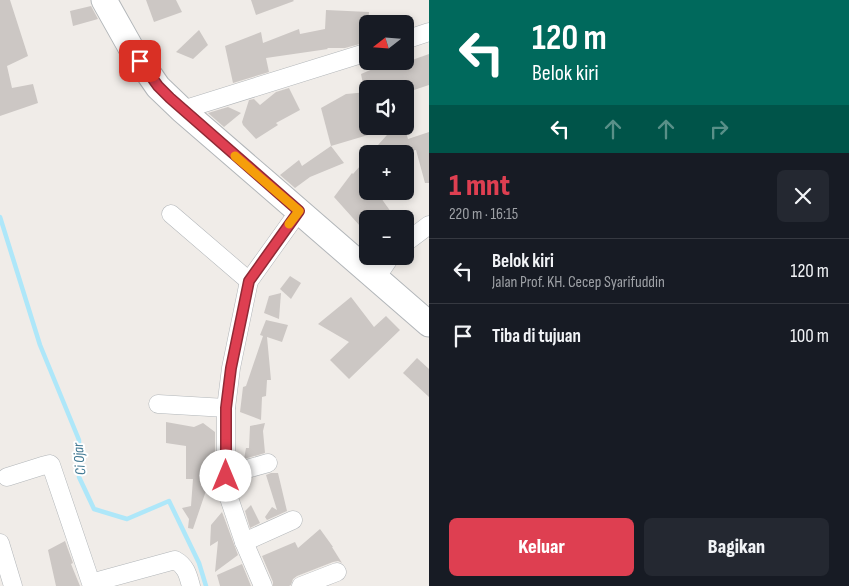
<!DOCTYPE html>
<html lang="id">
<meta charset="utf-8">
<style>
:root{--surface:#171b24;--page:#242831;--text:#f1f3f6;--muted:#9ea1a6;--line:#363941;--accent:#de3f51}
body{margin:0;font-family:"Sofia Sans Condensed",sans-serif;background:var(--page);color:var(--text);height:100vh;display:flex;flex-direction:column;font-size:19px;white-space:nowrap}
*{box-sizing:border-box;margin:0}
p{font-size:16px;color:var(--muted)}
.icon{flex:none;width:28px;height:28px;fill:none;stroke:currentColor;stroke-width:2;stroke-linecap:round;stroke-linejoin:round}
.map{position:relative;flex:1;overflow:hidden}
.drawer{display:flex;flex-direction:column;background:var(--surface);width:420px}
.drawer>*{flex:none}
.banner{background:#00695c;color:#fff;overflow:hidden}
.needle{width:32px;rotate:253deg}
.controls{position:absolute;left:359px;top:15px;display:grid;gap:10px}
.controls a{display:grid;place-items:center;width:55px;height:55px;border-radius:8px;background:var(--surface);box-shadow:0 2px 8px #0003;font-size:25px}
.pin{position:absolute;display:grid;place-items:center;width:42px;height:42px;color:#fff;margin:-21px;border-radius:10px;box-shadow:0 2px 8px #0006}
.me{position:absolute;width:55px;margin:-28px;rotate:0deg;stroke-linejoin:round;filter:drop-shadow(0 0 4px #0008)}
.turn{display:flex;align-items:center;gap:18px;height:105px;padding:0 20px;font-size:22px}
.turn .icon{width:65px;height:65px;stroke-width:2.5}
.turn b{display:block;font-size:35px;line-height:42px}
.lanes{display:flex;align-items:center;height:48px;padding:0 20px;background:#0003;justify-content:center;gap:25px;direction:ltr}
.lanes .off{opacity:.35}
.round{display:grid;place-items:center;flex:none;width:52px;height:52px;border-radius:8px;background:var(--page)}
.overview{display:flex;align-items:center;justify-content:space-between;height:85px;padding:0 20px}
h1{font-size:30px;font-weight:800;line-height:38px;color:var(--accent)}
.button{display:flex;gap:10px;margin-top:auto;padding:10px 20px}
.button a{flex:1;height:58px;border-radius:8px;background:var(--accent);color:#fff;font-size:20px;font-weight:800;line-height:58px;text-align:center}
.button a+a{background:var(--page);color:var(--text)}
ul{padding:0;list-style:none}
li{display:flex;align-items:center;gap:15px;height:65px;padding:0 20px;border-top:1px solid var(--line)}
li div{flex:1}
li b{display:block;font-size:19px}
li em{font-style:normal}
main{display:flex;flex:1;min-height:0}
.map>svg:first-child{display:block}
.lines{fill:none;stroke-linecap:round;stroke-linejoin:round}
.stream{stroke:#aee7f9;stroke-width:4.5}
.building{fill:#ccc7c4}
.street-casing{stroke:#b2b6b9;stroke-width:19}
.secondary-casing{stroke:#b2b6b9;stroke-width:27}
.street{stroke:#fff;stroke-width:18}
.secondary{stroke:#fff;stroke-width:25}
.route-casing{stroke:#902935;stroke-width:12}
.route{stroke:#de3f51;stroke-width:9}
.slow{stroke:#f59e0b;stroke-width:9}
.labels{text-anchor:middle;stroke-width:4;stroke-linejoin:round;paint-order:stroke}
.water-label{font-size:15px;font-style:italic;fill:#417892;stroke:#fff}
</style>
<main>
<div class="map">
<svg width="429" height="586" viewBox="0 0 429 586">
<rect width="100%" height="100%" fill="#f0ece8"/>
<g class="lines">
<polyline class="stream" points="0,217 40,345 79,440 79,477 94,509 127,519 169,501 199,563 206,586"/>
</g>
<g class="building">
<polygon points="0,0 10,0 28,56 7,66 12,88 33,84 38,103 0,116"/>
<polygon points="146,0 176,0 182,12 154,22"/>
<polygon points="251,0 293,0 294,1 256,15"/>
<polygon points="91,6 98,19 73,26 70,11"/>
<polygon points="326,10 369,12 367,42 345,48 327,48 328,49 266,58 269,72 233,83 225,46 261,32 263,43 299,29 300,34 325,29"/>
<polygon points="199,30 208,45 193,59 176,52"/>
<polygon points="429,54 429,85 405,93 405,89 364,89 361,74 382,65 384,70"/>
<polygon points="289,88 300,110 276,123 278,125 256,139 243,125 242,122 249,100 254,99 260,105 276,92"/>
<polygon points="368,92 368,135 331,146 321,108 346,94"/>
<polygon points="228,107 241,113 224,127 208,113"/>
<polygon points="395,126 404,126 408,139 429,132 429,183 425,183 416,150 390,154 370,154"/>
<polygon points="331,146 344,163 310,177 295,188 280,175 299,160 302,166"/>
<polygon points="368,157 368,191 376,191 396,219 368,219 368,221 360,226 334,197 352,173 353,174"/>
<polygon points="290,276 301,283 291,299 280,289"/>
<polygon points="281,293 279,319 264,313 269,296"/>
<polygon points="351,297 374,327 386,316 400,330 349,379 330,360 349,342 318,324"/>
<polygon points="266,320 288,325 282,342 267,337 271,380 267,380 266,396 262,397 261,420 240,412 243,387 246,386 263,336 260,335"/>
<polygon points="417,358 429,369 429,397 403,373"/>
<polygon points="166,422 194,427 203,423 215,432 215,456 211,456 215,471 216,479 210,479 193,529 188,528 189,519 182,508 191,506 193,479 186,479 186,446 166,443"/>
<polygon points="265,423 263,431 265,453 244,459 246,448 249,448 250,426"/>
<polygon points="271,473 278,473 287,511 267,520 265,517 272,507 277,510 266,475"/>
<polygon points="251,505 260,523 250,528 245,511"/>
<polygon points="222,512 238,555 215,572 218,541 210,546 211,525"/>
<polygon points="320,529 333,547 332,547 342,563 338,561 333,562 297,576 293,579 291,585 289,586 273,586 273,582 262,556 295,542 298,548"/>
<polygon points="65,541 73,563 71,564 80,586 56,586 48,550"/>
<polygon points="242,564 251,586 220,586 217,575"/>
</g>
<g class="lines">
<defs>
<g id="street">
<polyline points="405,40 429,32"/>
<polyline points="182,110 368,52"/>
<polyline points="171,214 249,281"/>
<polyline points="405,243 429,225"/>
<polyline points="376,278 391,256"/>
<polyline points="158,404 226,408"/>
<polyline points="226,475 268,463"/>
<path d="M7 477 42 466 50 464 51 465 91 583 175 560C186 566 188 575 191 586"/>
<polyline points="244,542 293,520"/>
<polyline points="0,543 13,586"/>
<polyline points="263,586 244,542 229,498 226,475 226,408 231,368 249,281 299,211"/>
<polyline points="301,586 337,572"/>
</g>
<polyline id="secondary" points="104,0 131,48 158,87 182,110 263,180 429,324"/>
</defs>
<use href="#street" class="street-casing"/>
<use href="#secondary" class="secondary-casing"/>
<use href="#street" class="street"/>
<use href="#secondary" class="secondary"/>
</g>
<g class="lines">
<defs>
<polyline id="route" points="140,61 158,86 170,98 299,211 249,281 231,368 226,408 226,476"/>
</defs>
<use href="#route" class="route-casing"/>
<use href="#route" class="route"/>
<polyline class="slow" points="235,156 299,211 289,224"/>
</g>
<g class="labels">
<g class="water-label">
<text transform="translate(79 459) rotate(-95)" y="5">Ci Ojar</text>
</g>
</g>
</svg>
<div class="controls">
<a><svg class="needle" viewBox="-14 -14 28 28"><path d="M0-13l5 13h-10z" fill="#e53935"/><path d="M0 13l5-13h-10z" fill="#9ea1a6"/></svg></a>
<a><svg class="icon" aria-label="sound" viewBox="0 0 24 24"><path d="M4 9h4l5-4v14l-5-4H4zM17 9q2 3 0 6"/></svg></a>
<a>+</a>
<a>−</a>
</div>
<div class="pin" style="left:140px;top:61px;background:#d93025"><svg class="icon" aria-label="arrive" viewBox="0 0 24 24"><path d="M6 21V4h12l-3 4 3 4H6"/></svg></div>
<svg class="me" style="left:226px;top:476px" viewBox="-20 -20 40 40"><circle r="19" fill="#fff"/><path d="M0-13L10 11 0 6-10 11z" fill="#de3f51"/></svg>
</div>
<section class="drawer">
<div class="banner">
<div class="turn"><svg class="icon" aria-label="left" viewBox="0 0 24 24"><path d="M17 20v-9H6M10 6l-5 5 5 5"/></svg><div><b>120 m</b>Belok kiri</div></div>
<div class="lanes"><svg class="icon" aria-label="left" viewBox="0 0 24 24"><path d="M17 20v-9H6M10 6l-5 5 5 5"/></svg><svg class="icon off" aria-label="ahead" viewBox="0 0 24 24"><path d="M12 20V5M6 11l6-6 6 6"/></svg><svg class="icon off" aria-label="ahead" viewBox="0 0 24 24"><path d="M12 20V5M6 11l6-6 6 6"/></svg><svg class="icon off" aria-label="right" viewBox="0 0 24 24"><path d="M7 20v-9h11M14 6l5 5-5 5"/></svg></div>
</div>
<div class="overview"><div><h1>1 mnt</h1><p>220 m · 16:15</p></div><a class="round"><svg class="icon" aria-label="close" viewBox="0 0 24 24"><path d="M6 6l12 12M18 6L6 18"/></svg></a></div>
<ul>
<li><svg class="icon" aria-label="left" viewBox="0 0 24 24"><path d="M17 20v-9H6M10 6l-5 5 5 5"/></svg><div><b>Belok kiri</b><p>Jalan Prof. KH. Cecep Syarifuddin</p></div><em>120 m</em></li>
<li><svg class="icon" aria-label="arrive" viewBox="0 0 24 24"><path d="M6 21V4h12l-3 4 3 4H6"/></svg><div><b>Tiba di tujuan</b></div><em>100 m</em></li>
</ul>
<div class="button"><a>Keluar</a><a>Bagikan</a></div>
</section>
</main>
